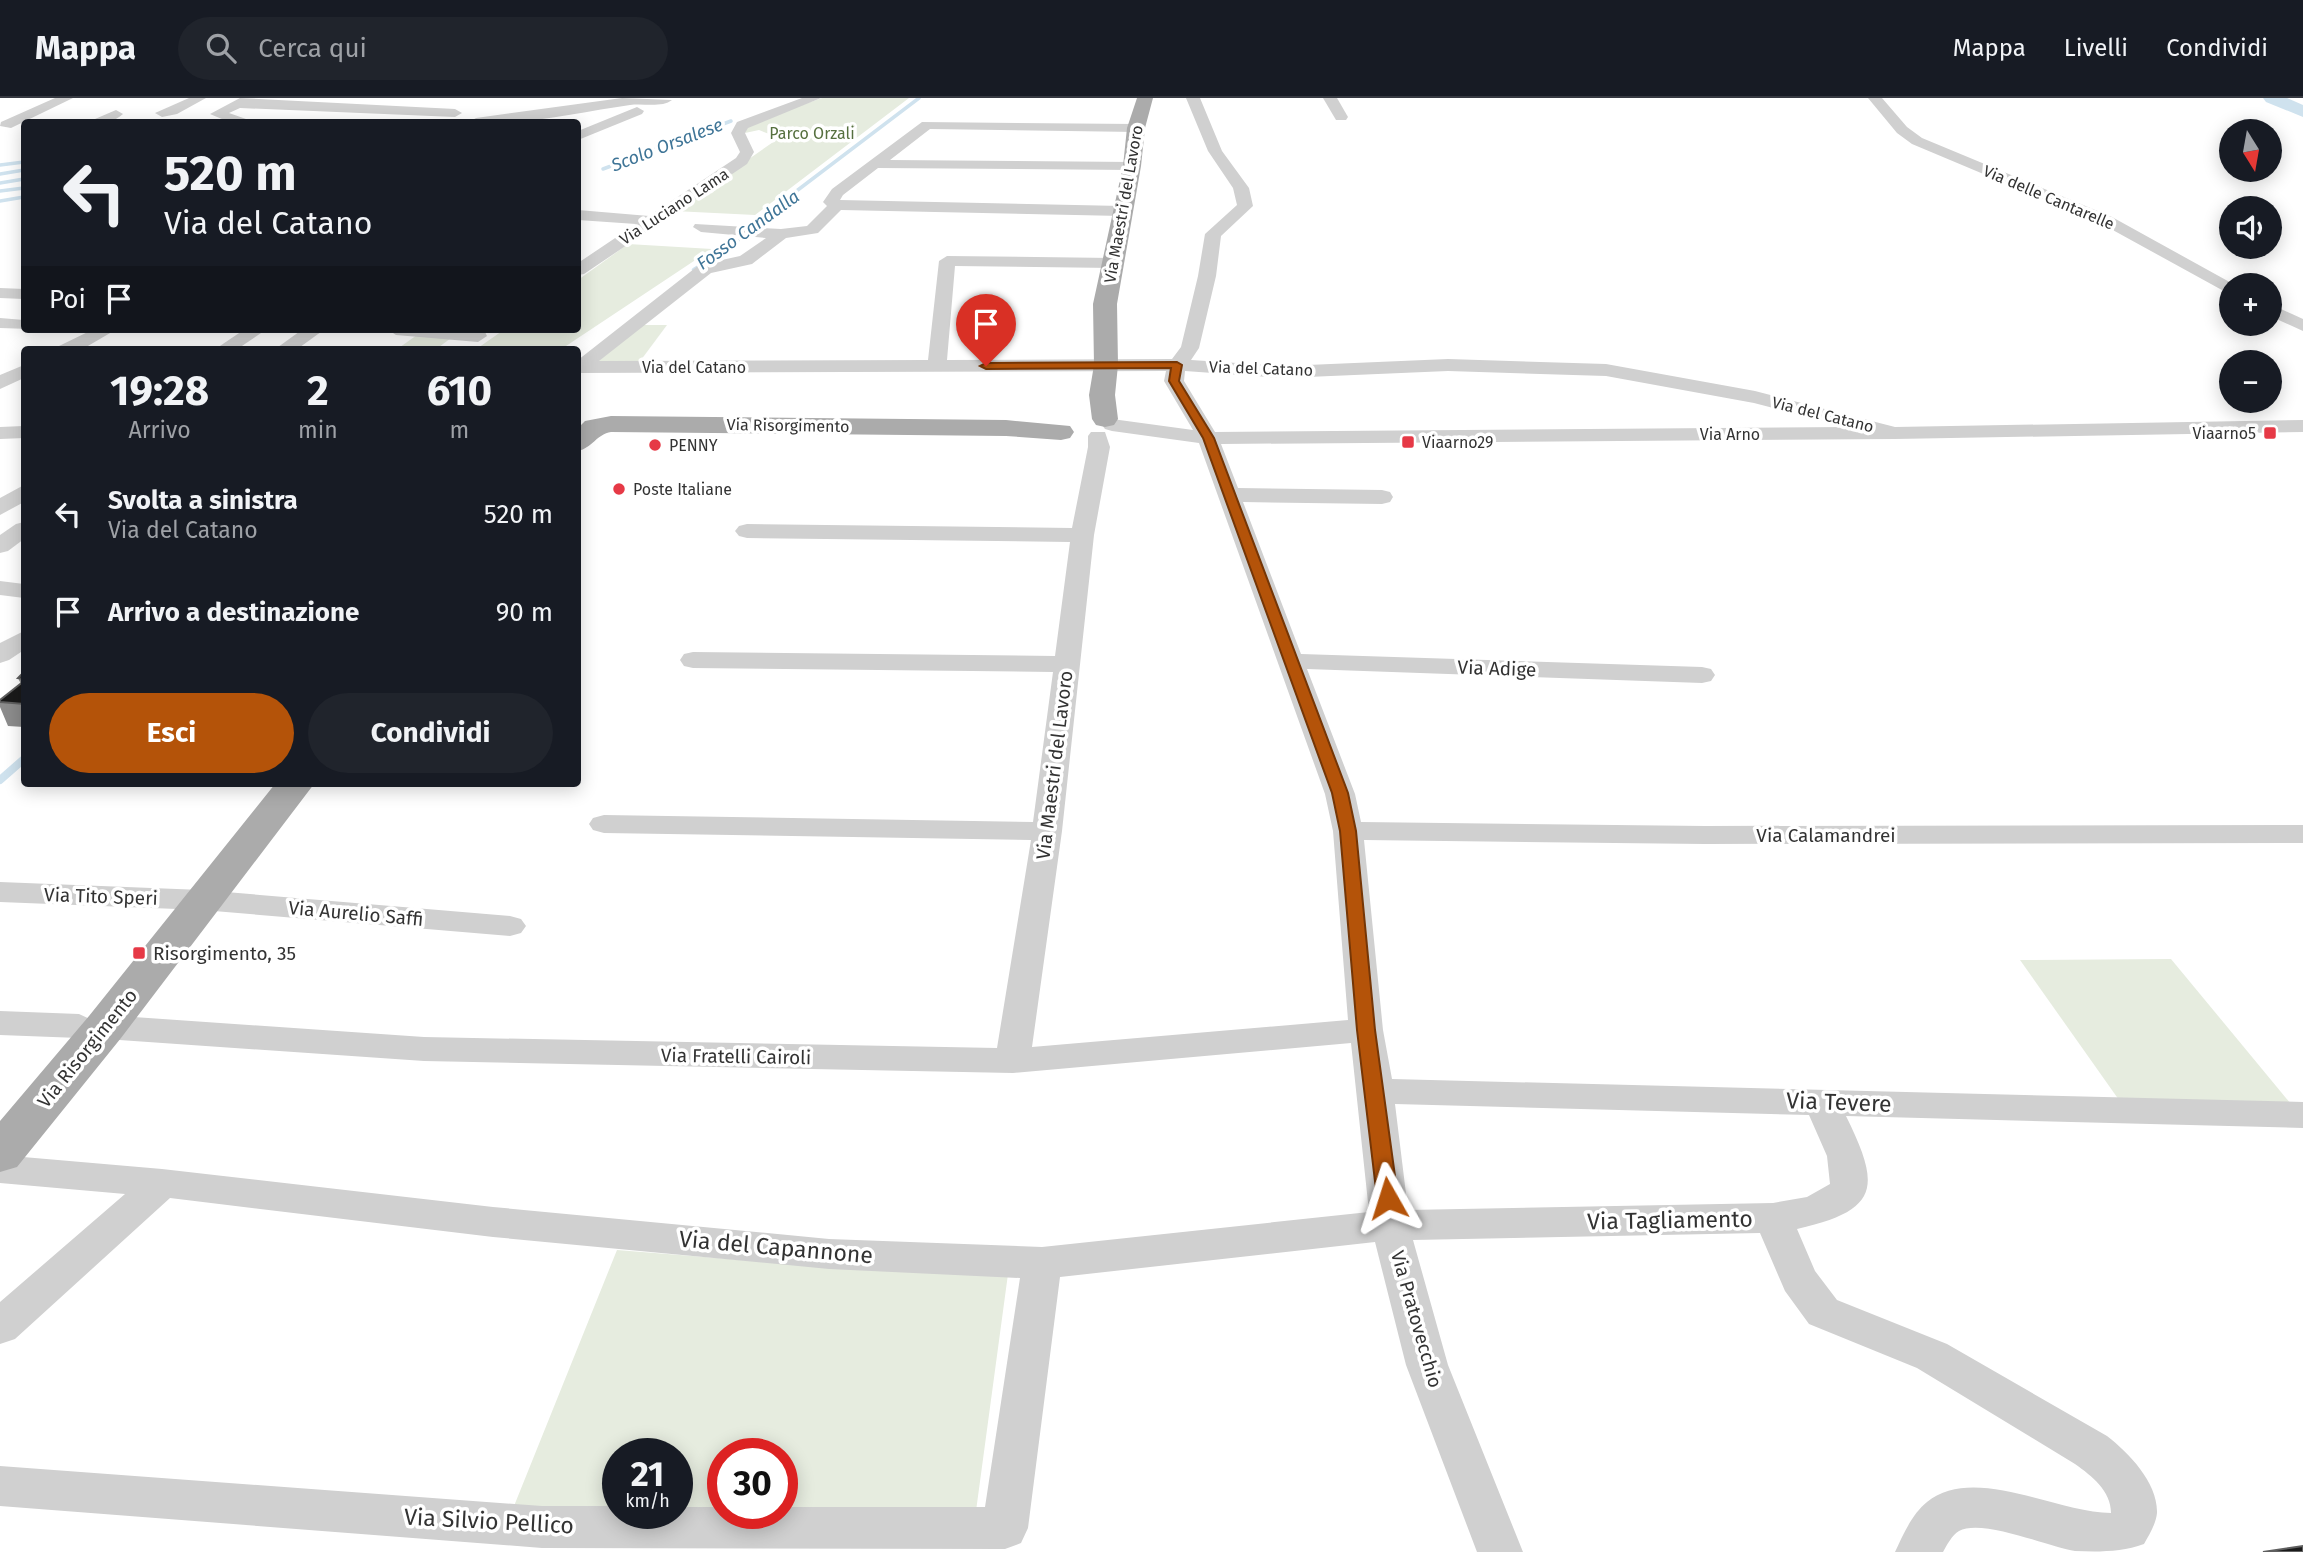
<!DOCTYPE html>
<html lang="it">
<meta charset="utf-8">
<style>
:root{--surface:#171b24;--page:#20242c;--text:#f1f3f6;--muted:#9ea1a6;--line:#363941;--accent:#b45309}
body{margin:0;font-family:"Fira Sans",sans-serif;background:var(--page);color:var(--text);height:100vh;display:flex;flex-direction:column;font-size:26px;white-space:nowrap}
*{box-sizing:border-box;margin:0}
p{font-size:23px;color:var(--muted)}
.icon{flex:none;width:38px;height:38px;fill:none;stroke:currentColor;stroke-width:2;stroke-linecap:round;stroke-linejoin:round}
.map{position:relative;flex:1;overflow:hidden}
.sheet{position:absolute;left:21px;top:248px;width:560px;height:441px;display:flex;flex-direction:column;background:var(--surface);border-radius:7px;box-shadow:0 4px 18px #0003}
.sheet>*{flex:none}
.guide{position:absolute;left:21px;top:21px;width:560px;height:214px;border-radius:7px;box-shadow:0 4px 18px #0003;background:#171b24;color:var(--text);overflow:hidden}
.needle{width:46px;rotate:169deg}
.controls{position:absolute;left:2219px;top:21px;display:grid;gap:14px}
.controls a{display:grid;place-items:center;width:63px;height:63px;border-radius:50%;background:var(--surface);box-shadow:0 4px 18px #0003;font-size:35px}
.speed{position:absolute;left:602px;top:1340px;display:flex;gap:14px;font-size:35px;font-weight:700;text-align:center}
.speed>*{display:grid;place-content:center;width:91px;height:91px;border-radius:50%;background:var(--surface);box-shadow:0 4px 18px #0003;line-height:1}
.speed small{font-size:18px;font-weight:400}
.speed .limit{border:10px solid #d22;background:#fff;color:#111}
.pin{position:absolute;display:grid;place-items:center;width:60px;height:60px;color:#fff;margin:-72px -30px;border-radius:50% 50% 50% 0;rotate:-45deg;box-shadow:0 0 7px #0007}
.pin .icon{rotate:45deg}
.me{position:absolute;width:77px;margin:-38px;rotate:354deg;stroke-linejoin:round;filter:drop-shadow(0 0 5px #0008)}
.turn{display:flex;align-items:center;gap:24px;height:147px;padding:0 28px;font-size:32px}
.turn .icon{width:91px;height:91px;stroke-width:2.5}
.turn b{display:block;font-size:49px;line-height:60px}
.then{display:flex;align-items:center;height:66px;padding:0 28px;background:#0003;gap:14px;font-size:26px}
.eta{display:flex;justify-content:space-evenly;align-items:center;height:119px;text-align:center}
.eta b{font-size:42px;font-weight:700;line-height:49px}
.button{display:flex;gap:14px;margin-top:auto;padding:14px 28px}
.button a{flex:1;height:80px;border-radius:42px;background:var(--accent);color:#fff;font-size:28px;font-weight:700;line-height:80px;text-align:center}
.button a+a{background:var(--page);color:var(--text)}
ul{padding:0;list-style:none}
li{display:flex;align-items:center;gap:21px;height:98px;padding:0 28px}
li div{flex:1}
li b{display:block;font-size:26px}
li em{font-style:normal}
header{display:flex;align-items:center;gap:42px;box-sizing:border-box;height:98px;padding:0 35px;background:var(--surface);border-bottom:2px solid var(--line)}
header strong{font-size:33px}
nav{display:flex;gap:38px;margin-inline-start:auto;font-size:24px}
.search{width:490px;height:63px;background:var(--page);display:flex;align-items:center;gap:18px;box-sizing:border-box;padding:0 24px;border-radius:38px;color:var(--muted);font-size:26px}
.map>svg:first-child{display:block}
.green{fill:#e6ecdf}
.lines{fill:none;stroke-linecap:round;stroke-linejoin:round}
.stream-far2{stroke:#cfe2ee;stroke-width:3.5}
.stream-far1{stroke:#cfe2ee;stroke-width:4.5}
.stream{stroke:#cfe2ee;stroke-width:8}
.river{fill:#cfe2ee;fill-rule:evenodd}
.minor{fill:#d0d0d0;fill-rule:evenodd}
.major{fill:#ababab;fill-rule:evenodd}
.wall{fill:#8c8c8c}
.building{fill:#1a1a1a;stroke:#5f5f5f;stroke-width:2}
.route{fill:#b45309;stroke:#753606;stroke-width:2}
.poi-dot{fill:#e63946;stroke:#fff;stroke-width:2.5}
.labels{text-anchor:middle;stroke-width:7;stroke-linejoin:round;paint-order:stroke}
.far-park-label{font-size:16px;fill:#56703f;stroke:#fff}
.far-street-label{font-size:16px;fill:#333;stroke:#fff}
.far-poi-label{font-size:16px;fill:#333;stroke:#fff;text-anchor:start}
.far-water-label{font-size:18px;font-style:italic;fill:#3f7597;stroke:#fff}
.street-label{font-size:19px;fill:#333;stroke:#fff}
.poi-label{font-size:19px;fill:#333;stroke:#fff;text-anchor:start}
.near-street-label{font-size:23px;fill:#333;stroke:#fff}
</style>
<header>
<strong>Mappa</strong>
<div class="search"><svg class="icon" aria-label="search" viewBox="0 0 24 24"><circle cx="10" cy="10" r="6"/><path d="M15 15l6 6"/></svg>Cerca qui</div>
<nav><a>Mappa</a><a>Livelli</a><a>Condividi</a></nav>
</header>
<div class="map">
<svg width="2303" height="1454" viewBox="0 0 2303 1454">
<rect width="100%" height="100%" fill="#fff"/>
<g class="green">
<polygon points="822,0 909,0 755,117 674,113 779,40 759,32 745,35 746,30 754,24"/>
<polygon points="628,146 712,151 560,252 475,252 505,231 578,231 578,182"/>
<polygon points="640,227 667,227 638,266 595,266"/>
<polygon points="417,237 451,240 435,252 396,252"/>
<polygon points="2171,861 2291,1006 2119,1002 2020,862"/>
<polygon points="617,1152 866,1172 1008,1176 976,1413 782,1414 782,1356 723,1356 723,1414 677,1414 677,1356 618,1356 618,1415 514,1408"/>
</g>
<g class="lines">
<g class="stream-far2">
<polyline points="0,67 24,64"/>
<polyline points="603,71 731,23"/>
<polyline points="0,76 24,72"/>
<polyline points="0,85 24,81"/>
<polyline points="0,93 24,90"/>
<polyline points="0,103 24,99"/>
<polyline points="705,166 727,152 782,104 919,0"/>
</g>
<polyline class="stream-far1" points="694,172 707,164"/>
<polyline class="stream" points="0,682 24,661"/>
<polygon class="river" points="2263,0 2287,0 2303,7 2303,19 2266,4"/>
<g class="minor">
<polygon points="55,0 73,0 11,30 0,28 1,24"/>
<polygon points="189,0 206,0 177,16 162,19 155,15"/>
<polygon points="240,0 455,11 462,15 455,19 240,10 229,15 246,21 247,24 229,24 210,16"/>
<path d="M622 0 672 2C662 10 643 5 630 7 580 14 519 29 469 24L476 20Z"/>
<polygon points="802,0 821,0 748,30 745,35 754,54 747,66 584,176 578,177 578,165 636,126 578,122 578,112 649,118 736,60 740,54 731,35 737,24"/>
<path d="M1186 0H1200L1222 53 1249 90 1253 108 1221 138 1216 178 1199 250 1191 262 1284 268 1448 261 1606 266 1755 293 1895 329 2303 322V334L1895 341 1221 346 1238 390 1382 392 1390 394 1393 399 1390 404 1382 406 1243 404 1301 556 1702 569 1711 571 1715 577 1711 583 1702 585 1307 571 1355 696 1361 724 1705 728 2303 727V745L1705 746 1364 742 1383 932 1392 981 2303 1004V1030L1846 1018C1881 1089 1880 1112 1797 1131L1815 1173 1837 1202 1947 1246 2107 1338C2129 1355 2158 1385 2157 1415 2156 1426 2149 1437 2144 1446 2122 1454 2099 1454 2075 1453 2049 1449 1982 1420 1959 1433 1952 1437 1947 1447 1943 1454H1895C1903 1437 1912 1416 1927 1404 1974 1366 2057 1415 2111 1415 2111 1393 2092 1378 2075 1366L1917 1270 1809 1226 1785 1193 1760 1135 1413 1142 1448 1267 1523 1454H1477L1406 1267 1375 1144 1060 1179 1028 1430 1021 1445 1005 1451 542 1450 0 1408V1368L542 1408H618V1416H677V1409H723V1416H782V1409H985L1020 1180 829 1171 493 1139 170 1100 15 1241 0 1246V1204L125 1096 0 1085V1057L162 1071 493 1109 829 1141 1042 1149 1369 1114 1351 945 1013 975 424 963 105 941 92 935 79 940 0 937V913L79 916 92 922 105 917 424 939 997 950 1031 742 604 735 593 732 589 726 593 720 604 717 1033 724 1053 574 693 570 684 568 680 562 684 556 693 554 1055 558 1070 444 747 440 739 438 735 433 739 428 747 426 1072 430 1088 349V338L1091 334H1105L1110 349 1094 437 1062 733 1032 949 1348 922 1333 733 1325 696 1199 345 1112 333 1105 331 1102 327 1105 323 1112 321 1193 332 1164 283 1166 273 578 275V262L699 167 740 158 766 140 701 134 693 129 695 126 781 131 807 128 827 108 823 104 832 91 922 24 1136 26 1143 30 1136 34 930 31 890 62 1132 64 1139 68 1132 72 878 70 843 97 840 102 1122 108 1130 113 1122 118 841 112 818 135 786 140 752 166 711 175 599 263 928 262 939 163 947 158 1113 160 1121 165 1113 170 955 168 947 262 1172 261 1181 249 1198 178 1205 136 1237 107 1233 90 1208 53ZM1185 273 1284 280 1448 273 1606 278 1754 305 1848 329 1215 334 1184 283ZM1395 1006 1809 1017 1827 1058 1830 1086 1807 1099 1773 1105 1408 1112Z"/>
<polygon points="1323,0 1337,0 1348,19 1346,22 1336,22"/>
<polygon points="1868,0 1882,0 1907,29 1922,40 2112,119 2235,187 2231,187 2231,197 2100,125 1912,46 1897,35"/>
<polygon points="637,9 644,13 642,16 578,42 578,33"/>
<path d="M116 12 123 16C113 25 100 25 88 24Z"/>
<polygon points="0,190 24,191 24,201 0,200"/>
<polygon points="2270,206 2303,221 2303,233 2270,218"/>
<polygon points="0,220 24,222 24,231 30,231 0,230"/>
<polygon points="94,231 117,231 81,252 57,252 59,248"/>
<polygon points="245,231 267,231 236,252 214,252"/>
<polygon points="303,231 325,231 296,252 274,252"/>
<polygon points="387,231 461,231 485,234 487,238 478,244 396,237"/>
<polygon points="24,267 24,280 0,291 0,277"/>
<polygon points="24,328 24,340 0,341 0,329"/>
<polygon points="24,387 24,404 0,417 0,400"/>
<polygon points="24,424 24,441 8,453 0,455 0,437 16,426"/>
<polygon points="0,483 24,486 24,500 0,497"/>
<polygon points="24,533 24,552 9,562 0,565 0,545"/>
<polygon points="0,784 202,792 510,818 521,821 526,828 521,835 510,838 202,812 0,804"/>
</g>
<g class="major">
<polygon points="1137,0 1153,0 1145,30 1141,68 1117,206 1118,267 1115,297 1118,321 1114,327 1105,329 1096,327 1092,321 1089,297 1094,267 1093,206 1123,68 1127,30"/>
<path d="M611 318 1006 322 1070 328 1074 334 1070 340 1061 342 1006 338 611 334C597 336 592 350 578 353V330L585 323Z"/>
<polygon points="275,686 314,686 121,940 17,1069 0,1074 0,1023 89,918"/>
</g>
</g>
<polygon class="wall" points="24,574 24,629 8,628 0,609 0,602 21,586 18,580"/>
<g class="building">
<polygon points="24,574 24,581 18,580"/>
<polygon points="24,583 24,606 0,604 0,602"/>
<polygon points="2303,1448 2303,1454 2263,1454"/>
</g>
<polygon class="route" points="1177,264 1182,267 1179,283 1214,340 1348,695 1356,733 1375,932 1398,1100 1395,1106 1388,1108 1380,1106 1377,1100 1357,932 1340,733 1332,695 1203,340 1169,283 1171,270 986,271 980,268 986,265"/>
<g class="poi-dot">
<rect x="2263" y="328" width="14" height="14" rx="3.5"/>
<rect x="1401" y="337" width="14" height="14" rx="3.5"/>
<circle cx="655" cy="347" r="7"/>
<circle cx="619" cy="391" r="7"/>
<rect x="132" y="848" width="14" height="14" rx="3.5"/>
</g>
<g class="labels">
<g class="far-park-label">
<text x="812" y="41">Parco Orzali</text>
</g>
<g class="far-street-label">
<text transform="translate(2049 99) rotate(23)" y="6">Via delle Cantarelle</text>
<text transform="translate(1123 106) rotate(-80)" y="6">Via Maestri del Lavoro</text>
<text transform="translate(674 108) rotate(-33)" y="6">Via Luciano Lama</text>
<text x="694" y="275">Via del Catano</text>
<text transform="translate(1261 270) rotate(2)" y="6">Via del Catano</text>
<text transform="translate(1823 316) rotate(14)" y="6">Via del Catano</text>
<text transform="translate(788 327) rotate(1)" y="6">Via Risorgimento</text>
<text x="1730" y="342">Via Arno</text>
</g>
<g class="far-poi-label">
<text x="2256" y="341" text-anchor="end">Viaarno5</text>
<text x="1422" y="350">Viaarno29</text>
<text x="669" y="353">PENNY</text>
<text x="633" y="397">Poste Italiane</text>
</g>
<g class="far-water-label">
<text transform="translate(667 47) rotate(-21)" y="6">Scolo Orsalese</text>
<text transform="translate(748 132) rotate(-36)" y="6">Fosso Candalla</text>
</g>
<g class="street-label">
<text transform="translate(1497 570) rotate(2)" y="7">Via Adige</text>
<text transform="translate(1054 667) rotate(-83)" y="7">Via Maestri del Lavoro</text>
<text x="1826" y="744">Via Calamandrei</text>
<text transform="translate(101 798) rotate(2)" y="7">Via Tito Speri</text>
<text transform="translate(356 815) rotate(5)" y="7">Via Aurelio Saffi</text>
<text transform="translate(87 950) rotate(-51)" y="7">Via Risorgimento</text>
<text transform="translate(736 958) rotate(1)" y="7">Via Fratelli Cairoli</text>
<text transform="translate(1417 1221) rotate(74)" y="7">Via Pratovecchio</text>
</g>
<g class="poi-label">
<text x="153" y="862">Risorgimento, 35</text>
</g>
<g class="near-street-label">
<text transform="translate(1839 1004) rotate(2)" y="8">Via Tevere</text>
<text transform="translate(1670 1122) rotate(-1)" y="8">Via Tagliamento</text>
<text transform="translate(776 1149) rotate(5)" y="8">Via del Capannone</text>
<text transform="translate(489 1423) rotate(3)" y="8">Via Silvio Pellico</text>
</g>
</g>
</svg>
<div class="controls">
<a><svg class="needle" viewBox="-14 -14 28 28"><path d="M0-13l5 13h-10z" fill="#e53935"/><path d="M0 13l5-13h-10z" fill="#9ea1a6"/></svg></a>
<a><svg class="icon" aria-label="sound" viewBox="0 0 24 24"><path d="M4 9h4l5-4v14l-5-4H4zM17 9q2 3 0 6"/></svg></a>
<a>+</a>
<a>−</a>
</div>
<div class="speed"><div>21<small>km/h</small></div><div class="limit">30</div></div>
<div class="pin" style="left:986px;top:268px;background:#d93025"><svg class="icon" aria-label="arrive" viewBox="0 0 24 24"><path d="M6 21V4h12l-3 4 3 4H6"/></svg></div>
<svg class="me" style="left:1388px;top:1100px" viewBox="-20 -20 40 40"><path d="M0-17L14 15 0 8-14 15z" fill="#b45309" stroke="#fff" stroke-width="4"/></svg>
<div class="guide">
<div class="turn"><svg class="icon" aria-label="left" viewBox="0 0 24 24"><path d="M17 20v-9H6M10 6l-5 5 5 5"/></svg><div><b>520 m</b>Via del Catano</div></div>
<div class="then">Poi<svg class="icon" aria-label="arrive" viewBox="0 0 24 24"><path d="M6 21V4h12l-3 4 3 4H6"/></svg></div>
</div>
<section class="sheet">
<div class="eta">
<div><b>19:28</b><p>Arrivo</p></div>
<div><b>2</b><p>min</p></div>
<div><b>610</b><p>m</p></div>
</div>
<ul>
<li><svg class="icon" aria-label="left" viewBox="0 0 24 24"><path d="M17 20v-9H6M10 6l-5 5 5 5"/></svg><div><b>Svolta a sinistra</b><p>Via del Catano</p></div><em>520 m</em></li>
<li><svg class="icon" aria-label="arrive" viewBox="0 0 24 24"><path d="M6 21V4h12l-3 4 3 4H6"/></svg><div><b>Arrivo a destinazione</b></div><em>90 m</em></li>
</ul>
<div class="button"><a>Esci</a><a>Condividi</a></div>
</section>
</div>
